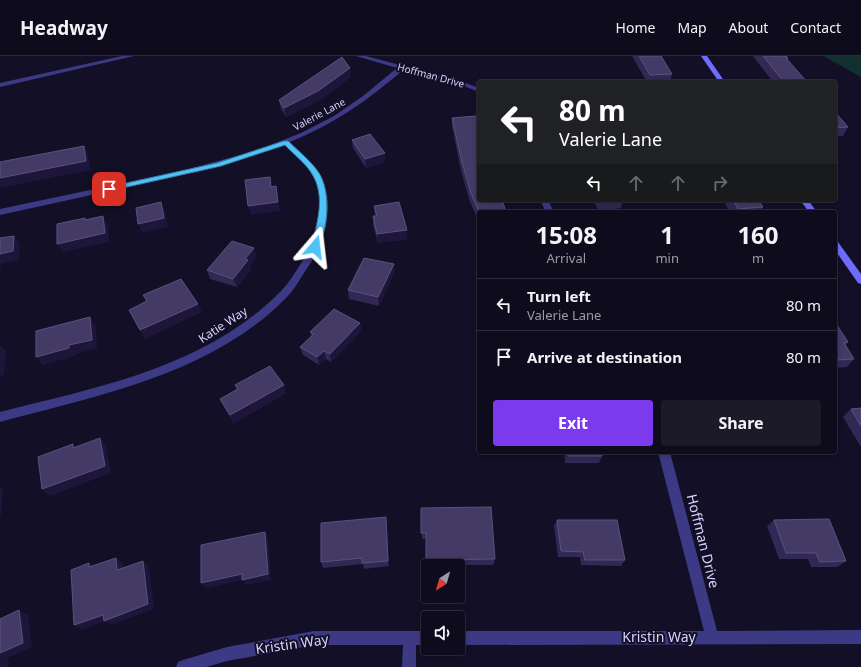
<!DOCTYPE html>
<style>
:root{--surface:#0e0b1c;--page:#1c1929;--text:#f1f3f6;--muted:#9b9ba3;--line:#2e2b3b;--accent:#7c3aed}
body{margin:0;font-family:"Noto Sans",sans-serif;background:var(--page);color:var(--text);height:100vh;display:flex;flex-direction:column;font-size:15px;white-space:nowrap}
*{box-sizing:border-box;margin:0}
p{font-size:13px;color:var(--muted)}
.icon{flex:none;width:22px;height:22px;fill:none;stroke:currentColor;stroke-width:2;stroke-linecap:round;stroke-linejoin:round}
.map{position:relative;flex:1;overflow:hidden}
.drawer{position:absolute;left:477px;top:154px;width:360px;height:244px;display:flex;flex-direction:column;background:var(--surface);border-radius:4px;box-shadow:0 2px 6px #0003,0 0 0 1px var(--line)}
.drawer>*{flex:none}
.top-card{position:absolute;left:477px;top:24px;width:360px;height:122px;border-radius:4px;box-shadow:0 2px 6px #0003,0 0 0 1px var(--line);background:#202124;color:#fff;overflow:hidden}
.needle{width:26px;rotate:217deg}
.tools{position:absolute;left:421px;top:503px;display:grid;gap:8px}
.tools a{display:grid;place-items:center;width:44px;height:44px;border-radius:4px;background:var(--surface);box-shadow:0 2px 6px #0003,0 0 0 1px var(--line);font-size:20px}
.pin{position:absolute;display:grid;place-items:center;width:34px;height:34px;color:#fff;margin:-17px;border-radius:8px;box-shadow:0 2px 6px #0006}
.me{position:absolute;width:44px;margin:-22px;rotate:17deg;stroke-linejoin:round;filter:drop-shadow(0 0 3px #0008)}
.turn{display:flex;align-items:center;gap:14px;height:84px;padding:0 16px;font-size:18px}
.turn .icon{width:52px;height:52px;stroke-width:2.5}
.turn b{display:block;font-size:28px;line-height:34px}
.lanes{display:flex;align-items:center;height:38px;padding:0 16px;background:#0003;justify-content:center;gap:20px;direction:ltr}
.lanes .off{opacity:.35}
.eta{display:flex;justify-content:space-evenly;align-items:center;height:68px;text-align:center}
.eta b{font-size:24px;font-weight:700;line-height:28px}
.button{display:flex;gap:8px;margin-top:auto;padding:8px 16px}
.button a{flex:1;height:46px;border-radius:4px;background:var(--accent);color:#fff;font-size:16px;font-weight:700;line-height:46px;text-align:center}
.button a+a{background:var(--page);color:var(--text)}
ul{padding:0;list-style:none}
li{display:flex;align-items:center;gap:12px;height:52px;padding:0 16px;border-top:1px solid var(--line)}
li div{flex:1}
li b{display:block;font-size:15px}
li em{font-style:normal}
header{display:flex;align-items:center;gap:24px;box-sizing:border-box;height:56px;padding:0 20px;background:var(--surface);border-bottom:1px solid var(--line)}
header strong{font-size:19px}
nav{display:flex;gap:22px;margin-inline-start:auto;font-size:14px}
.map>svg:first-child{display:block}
.green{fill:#12302f}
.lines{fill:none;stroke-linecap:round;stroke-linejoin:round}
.minor{fill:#3d3a85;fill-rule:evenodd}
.tertiary{fill:#3d3a85;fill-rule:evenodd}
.secondary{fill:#6f6bff;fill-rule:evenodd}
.wall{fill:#312854}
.shaded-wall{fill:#1d163a}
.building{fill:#433a66;stroke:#5a527e}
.route{fill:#4fc3f7;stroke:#337fa1}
.labels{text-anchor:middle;stroke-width:4;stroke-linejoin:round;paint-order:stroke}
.far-street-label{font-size:10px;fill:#d9d4ff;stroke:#130f26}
.street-label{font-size:12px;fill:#d9d4ff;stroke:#130f26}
.near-street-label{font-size:14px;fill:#d9d4ff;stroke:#130f26}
</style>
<header>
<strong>Headway</strong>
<nav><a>Home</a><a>Map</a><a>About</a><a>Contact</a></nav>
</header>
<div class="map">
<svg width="861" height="611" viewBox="0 0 861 611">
<rect width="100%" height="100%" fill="#130f26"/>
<polygon class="green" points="823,0 861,0 861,21"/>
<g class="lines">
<g class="minor">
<path d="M356 0H366L463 26 479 32V36L459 28 403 14C367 45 334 68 290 86 300 96 312 106 319 117 337 146 325 186 308 211 301 221 295 233 287 241 212 318 100 339 0 366V356C99 331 206 311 280 236 288 228 294 218 300 209 317 185 329 144 312 118 304 107 293 98 285 89L210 113 0 159V153L185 114 255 95 301 77 334 60 363 40 397 12Z"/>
<polygon points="540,144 548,144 554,156 546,156"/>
<polygon points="658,396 670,396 717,575 861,574 861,588 458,589 458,575 704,575"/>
<polygon points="314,575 428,575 428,589 416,589 416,611 402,611 403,589 314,589 227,605 206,611 176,611 178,606 183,604 227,591"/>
</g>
<polygon class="tertiary" points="122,0 134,0 0,31 0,27"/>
<g class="secondary">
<polygon points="701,0 707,0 725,26 719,26"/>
<polygon points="800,144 808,144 817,156 809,156"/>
<polygon points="835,185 838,186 861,218 861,228 858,227 835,194"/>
</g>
</g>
<g class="wall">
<polygon points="632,0 661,0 672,18 670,26 647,26"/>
<polygon points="753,0 786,0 788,2 787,4 807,26 773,26"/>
<polygon points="351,21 320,44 286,61 281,53 279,44"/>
<polygon points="835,56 848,71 843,80 835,80"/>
<polygon points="452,62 479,71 479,166 470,146 461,115 452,70"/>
<polygon points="352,84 385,97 385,106 366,112 353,92"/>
<polygon points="593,144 623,144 621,152 599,155"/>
<polygon points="723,144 758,144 763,151 761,156 730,156"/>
<polygon points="374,150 407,174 407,183 378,187 373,169 373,160 375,160"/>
<polygon points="257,200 250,209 251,213 237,231 210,223 207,214"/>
<polygon points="394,208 394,217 379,250 349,243 348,234"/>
<polygon points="835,266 848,286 846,289 854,303 847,311 835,312"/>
<polygon points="360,267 361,275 331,306 326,303 319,309 303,299 300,291 311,280 310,276"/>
<polygon points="235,329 286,337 234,367 224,351 220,343 237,333"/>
<polygon points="861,352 861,391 843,361 851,353"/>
<polygon points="564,396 602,396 602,400 599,407 565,407"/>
<polygon points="730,396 771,396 768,398 731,398"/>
<polygon points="421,452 495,503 493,509 426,509 426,483 422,483"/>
<polygon points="386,461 389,510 364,513 363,508 323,512 321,506"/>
<polygon points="557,464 625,504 621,510 581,509 580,501 558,501 554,470"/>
<polygon points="774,464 846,505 837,511 811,511 808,503 779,503 767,470"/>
</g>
<g class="shaded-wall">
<polygon points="350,12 351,21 320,44 286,61 284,52"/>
<polygon points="84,90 88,99 91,114 0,132 0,122"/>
<polygon points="385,97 385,106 366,112 365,103"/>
<polygon points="276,130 280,155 251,159 248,150"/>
<polygon points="161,146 165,155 168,171 142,177 138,168"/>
<polygon points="103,160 108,169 109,186 63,196 57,188"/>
<polygon points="407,174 407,183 378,187 377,178"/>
<polygon points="14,180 20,188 19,204 1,208 0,218 0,198"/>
<polygon points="254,192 257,200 250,209 251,213 237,231 233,223 245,203"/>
<polygon points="394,208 394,217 379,250 378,241"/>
<polygon points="198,248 202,256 145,283 140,274"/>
<polygon points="90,261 96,270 97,292 75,298 75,300 43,309 36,301 69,289"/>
<polygon points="360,267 361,275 331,306 330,298"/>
<polygon points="0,289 6,295 4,319 0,320"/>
<polygon points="324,295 326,303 319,309 317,301"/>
<polygon points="284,329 286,337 234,367 230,359"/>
<polygon points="100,382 106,390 111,417 50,440 42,433"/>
<polygon points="0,432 3,434 1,459 0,460"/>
<polygon points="386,461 387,467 389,510 388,505"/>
<polygon points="265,476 268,482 271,524 246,529 243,524 206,532 201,527"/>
<polygon points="116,502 123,507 124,520 117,514"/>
<polygon points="143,505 149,511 154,553 111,569 105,565 82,574 74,569"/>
<polygon points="89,507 96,513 89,511"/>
<polygon points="19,554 28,559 32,591 8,602 9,611 0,611 0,597"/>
</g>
<g class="building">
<polygon points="639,0 661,0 672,18 650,19"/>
<polygon points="763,0 786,0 788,2 786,2 807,26 784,26"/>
<polygon points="342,1 350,12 318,35 284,52 279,44"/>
<polygon points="835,56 848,71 835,72"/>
<polygon points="476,60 479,71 479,80 477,80 479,88 479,144 502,144 506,156 479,156 471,137 462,106 452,62"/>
<polygon points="370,78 385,97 365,103 352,84"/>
<polygon points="84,90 86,105 0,122 0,106"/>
<polygon points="270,121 271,131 276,130 278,146 248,150 245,124"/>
<polygon points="600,144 620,144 602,146"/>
<polygon points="733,144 758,144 763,151 738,153"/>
<polygon points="161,146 164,162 138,168 136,152"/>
<polygon points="399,146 407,174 377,178 373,160 377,160 374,150"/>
<polygon points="103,160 105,177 57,188 57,168 85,162 85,164"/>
<polygon points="14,180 13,195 0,198 0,182"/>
<polygon points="232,185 254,192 245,203 248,204 233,223 207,214"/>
<polygon points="364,202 394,208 378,241 348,234"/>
<polygon points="181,223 198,248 140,274 129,254 147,245 143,239"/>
<polygon points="334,253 360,267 330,298 324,295 317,301 300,291 314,278 310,276"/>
<polygon points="90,261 92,284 69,289 69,292 36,301 36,275"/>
<polygon points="835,266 848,286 844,287 854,303 835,304"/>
<polygon points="270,310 284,329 230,359 220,343 238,333 235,329"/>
<polygon points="861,352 861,370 851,353"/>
<polygon points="100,382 105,410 42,433 38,401 73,388 73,392"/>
<polygon points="567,396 602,396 602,400 568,400"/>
<polygon points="491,451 495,503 426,504 426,477 421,477 421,452"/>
<polygon points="386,461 388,505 362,507 362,502 321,506 321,467"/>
<polygon points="829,463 846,505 820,506 816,497 786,497 774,464"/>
<polygon points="557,464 617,464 625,504 585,504 583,496 561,495"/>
<polygon points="265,476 268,518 242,524 242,518 201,527 201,489"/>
<polygon points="116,502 117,514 143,505 148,548 104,565 103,559 74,569 71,514 89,507 89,511"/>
<polygon points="19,554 23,587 0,597 0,563"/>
</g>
<path class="route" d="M284 85H288C298 95 311 105 319 117 331 136 328 173 318 193L315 194 311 191C317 168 326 140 312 118 306 107 293 98 285 89L221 110 109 135 106 133 109 131 217 107Z"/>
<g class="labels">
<g class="far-street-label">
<text transform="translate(431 19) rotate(15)" y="4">Hoffman Drive</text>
<text transform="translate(319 58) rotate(-28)" y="4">Valerie Lane</text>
</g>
<g class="street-label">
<text transform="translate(223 269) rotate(-33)" y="4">Katie Way</text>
</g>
<g class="near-street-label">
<text transform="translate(703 485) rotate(76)" y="5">Hoffman Drive</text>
<text x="659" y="586">Kristin Way</text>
<text transform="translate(292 588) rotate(-8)" y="5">Kristin Way</text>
</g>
</g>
</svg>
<div class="tools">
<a><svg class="needle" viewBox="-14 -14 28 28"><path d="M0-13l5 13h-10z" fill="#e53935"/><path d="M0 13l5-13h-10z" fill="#9b9ba3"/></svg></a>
<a><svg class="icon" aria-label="sound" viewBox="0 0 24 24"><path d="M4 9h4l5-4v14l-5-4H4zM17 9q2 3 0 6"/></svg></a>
</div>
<div class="pin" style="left:109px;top:133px;background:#d93025"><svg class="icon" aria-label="arrive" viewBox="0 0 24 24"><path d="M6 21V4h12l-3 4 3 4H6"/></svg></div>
<svg class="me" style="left:315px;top:191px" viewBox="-20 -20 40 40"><path d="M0-17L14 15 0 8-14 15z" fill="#4fc3f7" stroke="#fff" stroke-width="4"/></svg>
<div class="top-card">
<div class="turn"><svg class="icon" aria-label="left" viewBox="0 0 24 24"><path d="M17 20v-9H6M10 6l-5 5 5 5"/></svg><div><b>80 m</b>Valerie Lane</div></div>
<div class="lanes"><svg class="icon" aria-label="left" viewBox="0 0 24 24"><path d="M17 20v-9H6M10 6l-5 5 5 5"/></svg><svg class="icon off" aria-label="ahead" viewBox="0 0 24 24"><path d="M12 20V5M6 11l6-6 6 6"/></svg><svg class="icon off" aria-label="ahead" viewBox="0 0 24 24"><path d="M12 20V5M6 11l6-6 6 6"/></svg><svg class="icon off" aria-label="right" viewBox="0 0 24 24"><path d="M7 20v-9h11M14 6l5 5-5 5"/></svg></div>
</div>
<section class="drawer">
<div class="eta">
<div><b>15:08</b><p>Arrival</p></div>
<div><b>1</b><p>min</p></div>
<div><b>160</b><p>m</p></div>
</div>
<ul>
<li><svg class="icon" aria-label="left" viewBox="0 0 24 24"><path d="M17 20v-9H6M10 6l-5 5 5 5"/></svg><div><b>Turn left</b><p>Valerie Lane</p></div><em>80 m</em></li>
<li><svg class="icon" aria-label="arrive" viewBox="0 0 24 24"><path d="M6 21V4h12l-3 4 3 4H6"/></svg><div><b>Arrive at destination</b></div><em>80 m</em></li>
</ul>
<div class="button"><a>Exit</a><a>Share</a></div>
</section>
</div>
